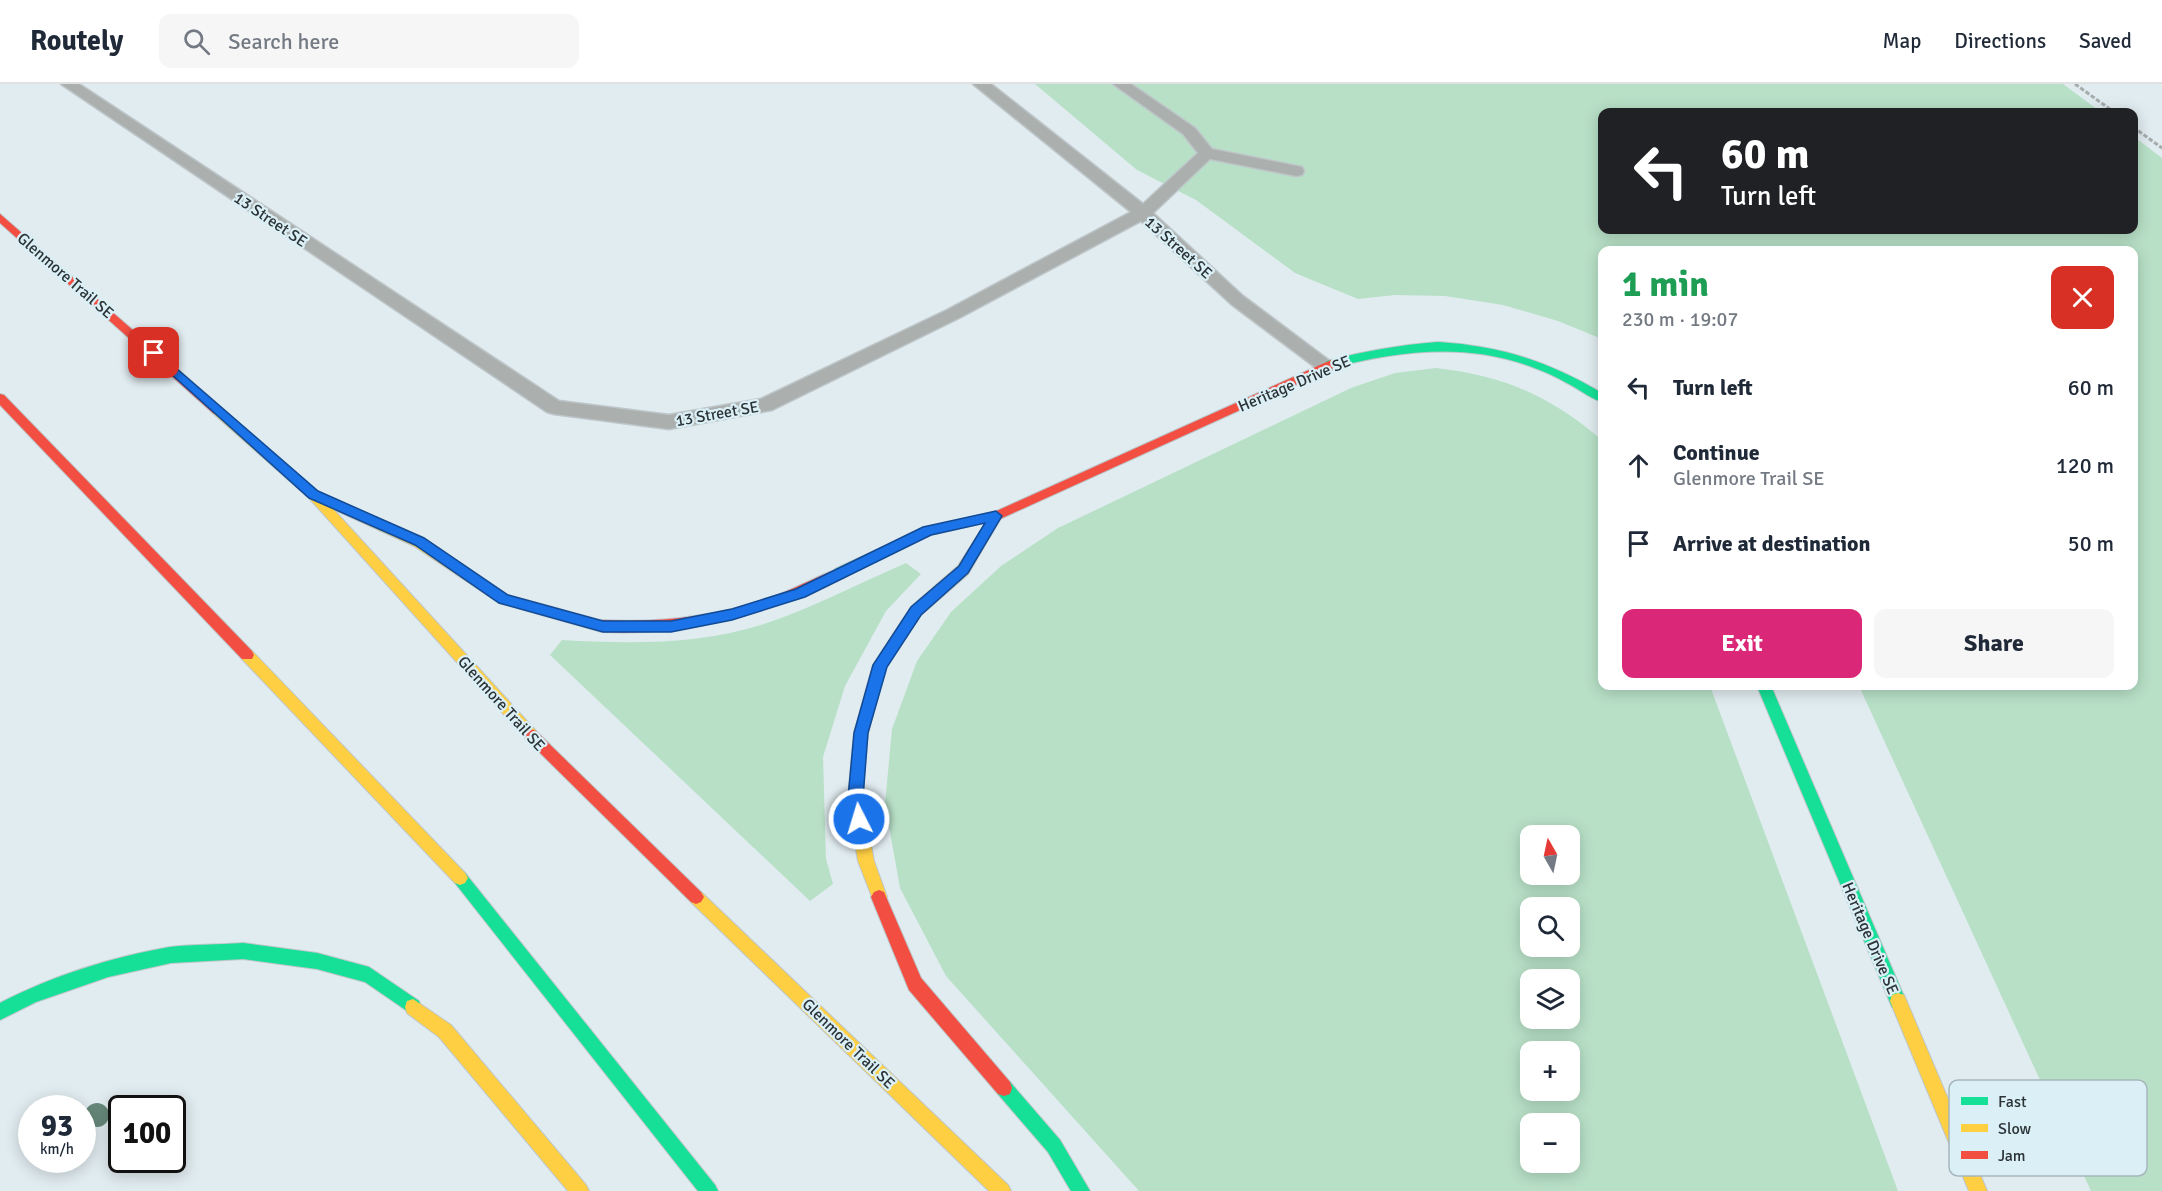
<!DOCTYPE html>
<meta charset="utf-8">
<style>
:root{--surface:#fff;--page:#f6f6f7;--text:#1f2937;--muted:#747a83;--line:#e0e1e3;--accent:#db2777}
body{margin:0;font-family:Signika,sans-serif;background:var(--page);color:var(--text);height:100vh;display:flex;flex-direction:column;font-size:22px;white-space:nowrap}
*{box-sizing:border-box;margin:0}
p{font-size:20px;color:var(--muted)}
.icon{flex:none;width:33px;height:33px;fill:none;stroke:currentColor;stroke-width:2;stroke-linecap:round;stroke-linejoin:round}
.map{position:relative;flex:1;overflow:hidden}
.details{position:absolute;left:1598px;top:162px;width:540px;height:444px;display:flex;flex-direction:column;background:var(--surface);border-radius:12px;box-shadow:0 3px 15px #0003}
.details>*{flex:none}
.hud{position:absolute;left:1598px;top:24px;width:540px;height:126px;border-radius:12px;box-shadow:0 3px 15px #0003;background:#202124;color:#fff;overflow:hidden}
.needle{width:39px;rotate:351deg}
.buttons{position:absolute;left:1520px;top:741px;display:grid;gap:12px}
.buttons a{display:grid;place-items:center;width:60px;height:60px;border-radius:12px;background:var(--surface);box-shadow:0 3px 15px #0003;font-size:30px}
.speed{position:absolute;left:18px;top:1011px;display:flex;gap:12px;font-size:30px;font-weight:700;text-align:center}
.speed>*{display:grid;place-content:center;width:78px;height:78px;border-radius:50%;background:var(--surface);box-shadow:0 3px 15px #0003;line-height:1}
.speed small{font-size:15px;font-weight:400}
.speed .limit{border:3px solid #111;border-radius:9px;background:#fff;color:#111}
.pin{position:absolute;display:grid;place-items:center;width:51px;height:51px;color:#fff;margin:-26px;border-radius:12px;box-shadow:0 3px 9px #0006}
.me{position:absolute;width:66px;margin:-33px;rotate:355deg;stroke-linejoin:round;filter:drop-shadow(0 0 4px #0008)}
.turn{display:flex;align-items:center;gap:21px;height:126px;padding:0 24px;font-size:27px}
.turn .icon{width:78px;height:78px;stroke-width:2.5}
.turn b{display:block;font-size:42px;line-height:51px}
.round{display:grid;place-items:center;flex:none;width:63px;height:63px;border-radius:12px;background:var(--page)}
.overview{display:flex;align-items:center;justify-content:space-between;height:102px;padding:0 24px}
h1{font-size:36px;font-weight:800;line-height:45px;color:#1e9e55}
.cta{display:flex;gap:12px;margin-top:auto;padding:12px 24px}
.cta a{flex:1;height:69px;border-radius:12px;background:var(--accent);color:#fff;font-size:24px;font-weight:800;line-height:69px;text-align:center}
.cta a+a{background:var(--page);color:var(--text)}
ul{padding:0;list-style:none}
li{display:flex;align-items:center;gap:18px;height:78px;padding:0 24px}
li div{flex:1}
li b{display:block;font-size:22px}
li em{font-style:normal}
header{display:flex;align-items:center;gap:36px;box-sizing:border-box;height:84px;padding:0 30px;background:var(--surface);border-bottom:2px solid var(--line)}
header strong{font-size:28px}
nav{display:flex;gap:33px;margin-inline-start:auto;font-size:21px}
.search{width:420px;height:54px;background:var(--page);display:flex;align-items:center;gap:15px;box-sizing:border-box;padding:0 21px;border-radius:12px;color:var(--muted);font-size:22px}
.map>svg:first-child{display:block}
.green{fill:#b8e0c7;fill-rule:evenodd}
.lines{fill:none;stroke-linecap:round;stroke-linejoin:round}
.lane-casing{stroke:#bec6c9;stroke-width:3}
.fast-casing{stroke:#bec6c9;stroke-width:2}
.slow-casing{stroke:#bec6c9;stroke-width:2}
.jam-casing{stroke:#bec6c9;stroke-width:2}
.path{stroke:#a6abab;stroke-width:3;stroke-dasharray:4.5 2;stroke-linecap:butt}
.lane{fill:#abb0af;fill-rule:evenodd}
.fast{fill:#16e098;fill-rule:evenodd}
.slow{fill:#ffcf43;fill-rule:evenodd}
.jam{fill:#f24e42;fill-rule:evenodd}
.tree{fill:#67887a}
.route{fill:#1a73e8;stroke:#114b97;stroke-width:1.5}
.labels{text-anchor:middle;stroke-width:4.5;stroke-linejoin:round;paint-order:stroke}
.street-label{font-size:16px;fill:#2b3336;stroke:#dbeff6}
.key{fill:#dbeff6;stroke:#a6b7bc;stroke-width:1.5}
.key-label{font-size:16px;fill:#2b3336}
</style>
<header>
<strong>Routely</strong>
<div class="search"><svg class="icon" aria-label="search" viewBox="0 0 24 24"><circle cx="10" cy="10" r="6"/><path d="M15 15l6 6"/></svg>Search here</div>
<nav><a>Map</a><a>Directions</a><a>Saved</a></nav>
</header>
<div class="map">
<svg width="2162" height="1107" viewBox="0 0 2162 1107">
<rect width="100%" height="100%" fill="#e1ecf0"/>
<g class="green">
<polygon points="1035,0 2063,0 2101,28 1602,28 1602,146 2133,146 2133,52 2162,74 2162,1107 2091,1107 1859,602 2133,602 2133,166 1602,166 1602,255 1558,237 1503,221 1445,212 1395,211 1358,215 1295,189 1196,116 1137,86"/>
<path d="M1436 284C1505 292 1548 311 1602 356V602H1710L1898 1107H1139L946 892 900 804 885 720 892 645 917 577 951 528 1001 482 1058 444 1351 304 1395 289ZM1530 752H1569V790H1530ZM1530 824H1569V862H1530ZM1530 896H1569V934H1530ZM1530 968H1569V1006H1530ZM1530 1040H1569V1078H1530Z"/>
<path d="M906 479 921 490 886 527 845 602 823 673 826 775 833 800 810 817 550 571 562 556C630 560 702 561 767 539 814 523 860 499 906 479Z"/>
</g>
<g class="lines">
<defs>
<polygon id="lane" points="61,0 79,0 559,317 669,331 761,315 947,226 1131,128 973,0 991,0 1143,120 1198,69 1183,50 1113,0 1131,0 1195,44 1212,65 1302,83 1304,87 1302,91 1296,92 1210,75 1153,129 1243,212 1335,281 1333,286 1319,286 1231,220 1141,137 959,234 772,326 669,345 554,330 547,328"/>
<g id="fast">
<path d="M1438 258C1501 262 1547 277 1602 309V318C1589 314 1578 304 1565 298 1555 292 1543 287 1532 283 1465 258 1398 267 1331 284L1325 280 1327 277C1364 267 1400 261 1438 258Z"/>
<polygon points="996,427 1000,429 1002,432 1000,435 931,451 840,494 834,489 835,485 924,444"/>
<polygon points="1757,602 1771,602 1906,917 1904,923 1898,925 1892,923"/>
<polygon points="460,787 465,789 715,1101 718,1107 698,1107 455,799 452,794 455,789"/>
<path d="M243 859 317 869 369 883 419 917 421 923 419 929 413 931 365 898 317 885 243 875 171 879 108 893 36 918 0 936V919C52 892 112 873 170 863 193 860 219 861 243 859Z"/>
<polygon points="1004,996 1010,998 1060,1056 1090,1107 1071,1107 1048,1068 998,1010 996,1004 998,998"/>
</g>
<g id="slow">
<polygon points="218,323 222,324 320,411 327,412 424,454 508,511 607,538 609,542 607,546 602,548 499,519 414,462 333,425 536,647 538,651 536,655 531,657 526,655 309,414 214,330 212,327"/>
<polygon points="996,427 1002,432 968,490 921,531 886,583 868,649 862,714 874,777 887,813 884,818 879,820 874,818 858,777 848,714 854,649 873,581 911,523 958,482 992,429"/>
<polygon points="247,565 252,567 465,789 468,794 465,799 460,801 455,799 242,575 240,571 242,567"/>
<polygon points="696,806 701,808 1008,1101 1011,1107 989,1107 691,818 688,813 691,808"/>
<polygon points="1898,909 1904,911 1987,1107 1969,1107 1890,917 1892,911"/>
<polygon points="413,915 451,941 586,1101 589,1107 568,1107 439,953 407,929 405,923 407,917"/>
</g>
<g id="jam">
<polygon points="0,130 222,324 224,327 222,330 214,330 0,139"/>
<polygon points="1331,276 1337,280 1335,283 1000,435 992,435 990,432 992,429"/>
<polygon points="0,310 4,311 252,567 254,571 252,575 242,575 0,321"/>
<path d="M840 484 845 485 846 489 845 493C765 531 691 552 602 548L597 546 595 542 597 538 602 536C663 539 723 532 780 510 800 502 820 491 840 484Z"/>
<polygon points="531,645 536,647 701,808 704,813 701,818 696,820 691,818 526,655 524,651 526,647"/>
<polygon points="879,806 884,808 921,894 1010,998 1012,1004 1010,1010 1004,1012 998,1010 909,906 871,813 874,808"/>
</g>
</defs>
<use href="#lane" class="lane-casing"/>
<use href="#fast" class="fast-casing"/>
<use href="#slow" class="slow-casing"/>
<use href="#jam" class="jam-casing"/>
<g class="path">
<polyline points="2075,0 2114,28"/>
<polyline points="2133,43 2162,64"/>
</g>
<use href="#lane" class="lane"/>
<use href="#fast" class="fast"/>
<use href="#slow" class="slow"/>
<use href="#jam" class="jam"/>
</g>
<circle class="tree" cx="97" cy="1031" r="12"/>
<polygon class="route" points="154,265 318,407 424,454 508,511 603,537 671,537 732,525 796,505 923,443 996,427 1002,432 968,489 921,531 887,583 868,649 863,714 866,735 864,739 859,741 853,739 848,714 854,649 873,581 911,523 959,482 985,439 931,451 805,513 732,536 671,548 603,548 499,519 415,461 309,414 150,271 149,269"/>
<g class="labels">
<g class="street-label">
<text transform="translate(271 135) rotate(34)" y="6">13 Street SE</text>
<text transform="translate(1179 163) rotate(42)" y="6">13 Street SE</text>
<text transform="translate(66 191) rotate(41)" y="6">Glenmore Trail SE</text>
<text transform="translate(1294 299) rotate(-23)" y="6">Heritage Drive SE</text>
<text transform="translate(717 329) rotate(-10)" y="6">13 Street SE</text>
<text transform="translate(502 619) rotate(48)" y="6">Glenmore Trail SE</text>
<text transform="translate(1871 854) rotate(67)" y="6">Heritage Drive SE</text>
<text transform="translate(849 959) rotate(44)" y="6">Glenmore Trail SE</text>
</g>
</g>
<rect x="1949" y="996" width="198" height="96" rx="9" class="key"/>
<rect x="1961" y="1013" width="27" height="8" fill="#16e098"/>
<rect x="1961" y="1040" width="27" height="8" fill="#ffcf43"/>
<rect x="1961" y="1067" width="27" height="8" fill="#f24e42"/>
<g class="key-label">
<text x="1998" y="1023">Fast</text>
<text x="1998" y="1050">Slow</text>
<text x="1998" y="1077">Jam</text>
</g>
</svg>
<div class="buttons">
<a><svg class="needle" viewBox="-14 -14 28 28"><path d="M0-13l5 13h-10z" fill="#e53935"/><path d="M0 13l5-13h-10z" fill="#747a83"/></svg></a>
<a><svg class="icon" aria-label="search" viewBox="0 0 24 24"><circle cx="10" cy="10" r="6"/><path d="M15 15l6 6"/></svg></a>
<a><svg class="icon" aria-label="layers" viewBox="0 0 24 24"><path d="M12 4l9 5-9 5-9-5zM3 14l9 5 9-5"/></svg></a>
<a>+</a>
<a>−</a>
</div>
<div class="speed"><div>93<small>km/h</small></div><div class="limit">100</div></div>
<div class="pin" style="left:154px;top:269px;background:#d93025"><svg class="icon" aria-label="arrive" viewBox="0 0 24 24"><path d="M6 21V4h12l-3 4 3 4H6"/></svg></div>
<svg class="me" style="left:859px;top:735px" viewBox="-20 -20 40 40"><circle r="17" fill="#1a73e8" stroke="#fff" stroke-width="3"/><path d="M0-11L8 9 0 5-8 9z" fill="#fff"/></svg>
<div class="hud">
<div class="turn"><svg class="icon" aria-label="left" viewBox="0 0 24 24"><path d="M17 20v-9H6M10 6l-5 5 5 5"/></svg><div><b>60 m</b>Turn left</div></div>
</div>
<section class="details">
<div class="overview"><div><h1>1 min</h1><p>230 m · 19:07</p></div><a class="round" style="background:#d93025;color:#fff"><svg class="icon" aria-label="close" viewBox="0 0 24 24"><path d="M6 6l12 12M18 6L6 18"/></svg></a></div>
<ul>
<li><svg class="icon" aria-label="left" viewBox="0 0 24 24"><path d="M17 20v-9H6M10 6l-5 5 5 5"/></svg><div><b>Turn left</b></div><em>60 m</em></li>
<li><svg class="icon" aria-label="ahead" viewBox="0 0 24 24"><path d="M12 20V5M6 11l6-6 6 6"/></svg><div><b>Continue</b><p>Glenmore Trail SE</p></div><em>120 m</em></li>
<li><svg class="icon" aria-label="arrive" viewBox="0 0 24 24"><path d="M6 21V4h12l-3 4 3 4H6"/></svg><div><b>Arrive at destination</b></div><em>50 m</em></li>
</ul>
<div class="cta"><a>Exit</a><a>Share</a></div>
</section>
</div>
